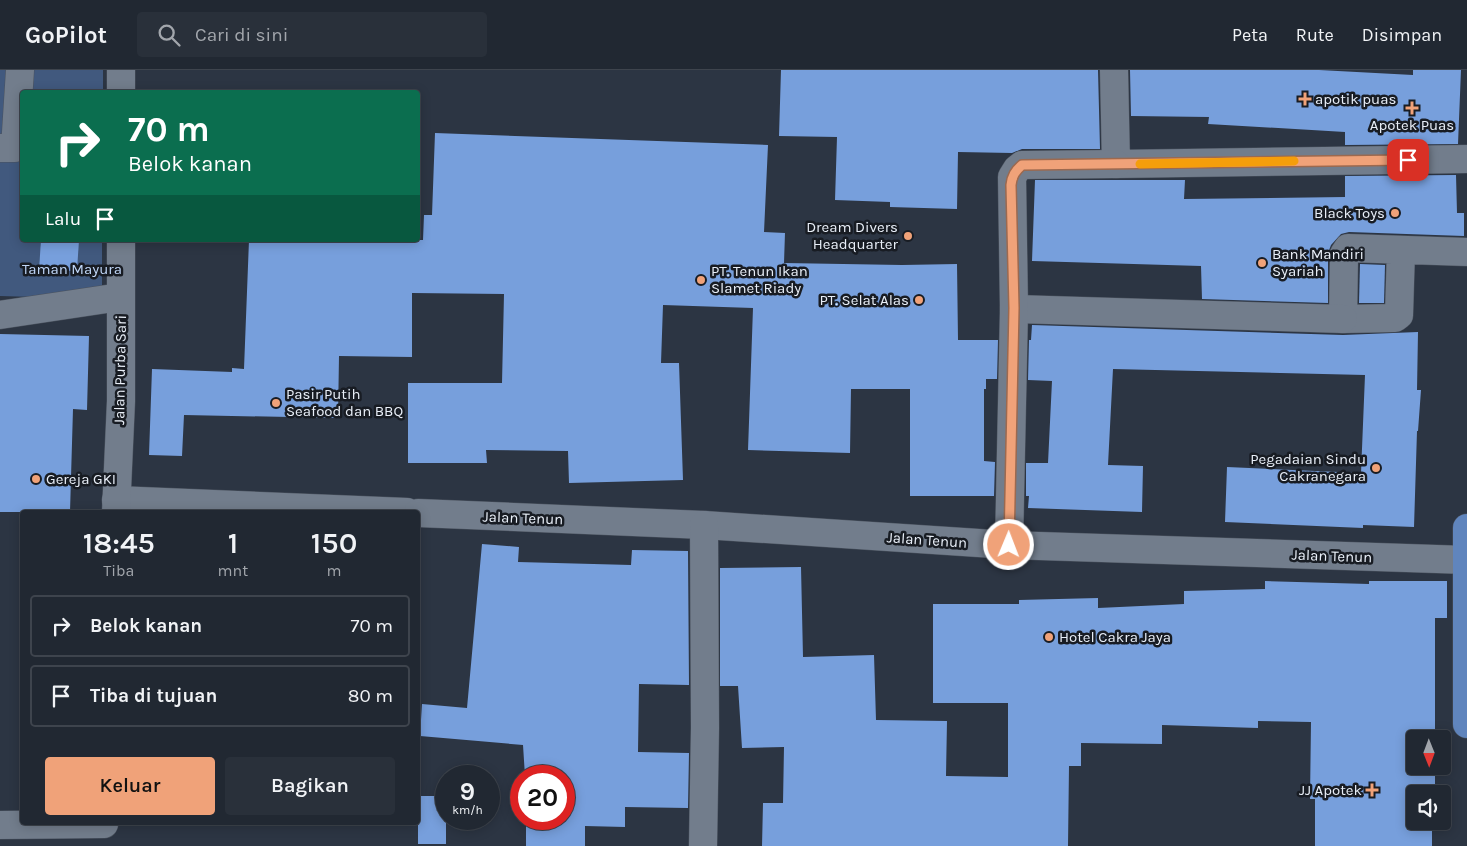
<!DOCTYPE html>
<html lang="id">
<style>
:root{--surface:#212832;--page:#29303a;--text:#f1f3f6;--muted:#a2a6ac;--line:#3e444d;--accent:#f0a279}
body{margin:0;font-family:Karla,sans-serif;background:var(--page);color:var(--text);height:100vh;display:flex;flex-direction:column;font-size:19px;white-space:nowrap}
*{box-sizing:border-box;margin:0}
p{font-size:16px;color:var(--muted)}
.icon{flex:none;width:28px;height:28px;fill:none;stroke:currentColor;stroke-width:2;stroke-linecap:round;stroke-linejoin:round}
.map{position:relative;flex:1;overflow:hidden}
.sheet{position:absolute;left:20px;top:440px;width:400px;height:315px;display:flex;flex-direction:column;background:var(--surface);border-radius:5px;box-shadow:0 2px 12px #0003,0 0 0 1px var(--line)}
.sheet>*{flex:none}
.banner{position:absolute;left:20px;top:20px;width:400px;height:152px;border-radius:5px;box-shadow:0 2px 12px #0003,0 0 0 1px var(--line);background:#0b6e4f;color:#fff;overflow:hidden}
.needle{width:32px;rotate:179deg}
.fabs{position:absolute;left:1406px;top:660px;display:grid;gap:10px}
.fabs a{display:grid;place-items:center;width:45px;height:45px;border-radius:5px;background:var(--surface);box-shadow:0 2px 12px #0003,0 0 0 1px var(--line);font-size:25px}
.speed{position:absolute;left:435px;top:695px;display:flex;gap:10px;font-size:25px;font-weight:700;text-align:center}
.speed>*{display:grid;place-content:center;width:65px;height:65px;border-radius:50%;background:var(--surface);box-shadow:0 2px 12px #0003,0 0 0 1px var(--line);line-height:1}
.speed small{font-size:12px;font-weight:400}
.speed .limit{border:8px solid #d22;background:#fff;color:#111}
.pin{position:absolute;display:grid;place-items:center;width:42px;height:42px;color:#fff;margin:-21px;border-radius:10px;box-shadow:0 2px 8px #0006}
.me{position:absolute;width:55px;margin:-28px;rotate:1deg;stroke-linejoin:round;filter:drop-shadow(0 0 4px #0008)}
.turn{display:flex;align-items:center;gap:18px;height:105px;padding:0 25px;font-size:22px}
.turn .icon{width:65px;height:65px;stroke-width:2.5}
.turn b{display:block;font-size:35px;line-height:42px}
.then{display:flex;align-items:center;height:48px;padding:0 25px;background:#0003;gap:10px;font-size:19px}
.eta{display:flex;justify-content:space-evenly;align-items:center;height:85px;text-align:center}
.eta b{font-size:30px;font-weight:600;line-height:35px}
.button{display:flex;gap:10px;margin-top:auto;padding:10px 25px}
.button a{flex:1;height:58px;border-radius:5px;background:var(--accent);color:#111;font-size:20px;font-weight:600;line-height:58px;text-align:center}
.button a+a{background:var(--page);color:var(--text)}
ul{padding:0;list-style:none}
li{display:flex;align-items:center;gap:15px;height:62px;margin:0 10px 8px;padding:0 15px;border:2px solid var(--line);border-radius:5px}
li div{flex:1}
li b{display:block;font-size:19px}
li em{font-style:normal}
header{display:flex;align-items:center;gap:30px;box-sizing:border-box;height:70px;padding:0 25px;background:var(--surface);border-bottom:1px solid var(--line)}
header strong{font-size:24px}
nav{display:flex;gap:28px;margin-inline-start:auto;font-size:18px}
.search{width:350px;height:45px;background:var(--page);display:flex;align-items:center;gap:12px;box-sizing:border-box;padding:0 18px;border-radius:5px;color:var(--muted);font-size:19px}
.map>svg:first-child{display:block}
.green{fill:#41597e}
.building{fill:#779fdc}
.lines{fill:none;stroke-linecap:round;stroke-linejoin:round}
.minor-casing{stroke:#4b535f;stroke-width:29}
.major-casing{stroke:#4b535f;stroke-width:29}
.minor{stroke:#727d8c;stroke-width:28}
.major{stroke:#6085bd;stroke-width:28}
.route-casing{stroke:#9c694f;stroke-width:12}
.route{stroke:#f0a279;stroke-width:9}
.slow{stroke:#f59e0b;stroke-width:9}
.poi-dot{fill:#f0a279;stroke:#181c23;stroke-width:2}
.labels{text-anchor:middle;stroke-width:5;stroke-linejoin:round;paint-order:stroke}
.poi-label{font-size:15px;fill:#e9eff8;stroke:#181c23;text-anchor:start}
.park-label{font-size:15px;fill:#c0d7f8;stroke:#181c23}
.street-label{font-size:15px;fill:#e9eff8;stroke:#181c23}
</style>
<header>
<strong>GoPilot</strong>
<div class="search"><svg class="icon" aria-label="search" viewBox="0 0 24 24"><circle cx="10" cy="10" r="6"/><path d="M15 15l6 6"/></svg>Cari di sini</div>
<nav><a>Peta</a><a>Rute</a><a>Disimpan</a></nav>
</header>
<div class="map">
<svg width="1467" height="776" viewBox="0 0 1467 776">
<rect width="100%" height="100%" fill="#2c3543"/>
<polygon class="green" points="0,0 103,0 103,22 22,22 22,170 102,170 102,229 0,226"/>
<g class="building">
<polygon points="781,0 1098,0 1100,79 1022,79 1012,83 958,82 957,139 890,137 890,132 835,130 837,67 779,66"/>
<polygon points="1130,0 1319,0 1413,5 1413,0 1461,0 1458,74 1345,75 1345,62 1208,54 1209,47 1131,46"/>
<polygon points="435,63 768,75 764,162 785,163 784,193 902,195 957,194 958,270 998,270 997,309 986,309 986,319 984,319 984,391 995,392 994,426 910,426 910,319 851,319 850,383 748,380 753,238 663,235 661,293 679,293 683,410 569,413 568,381 486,380 487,393 408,393 408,313 502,313 504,224 412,223 412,287 339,286 338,348 184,345 182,386 149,385 152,299 232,302 232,298 244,299 249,170 423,170 424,145 432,145"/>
<polygon points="1456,105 1457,143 1464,143 1464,166 1349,162 1341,164 1331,175 1328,183 1328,233 1202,229 1201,196 1032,191 1035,110 1185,110 1184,129 1345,127 1345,106"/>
<polygon points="41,170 79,170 77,201 39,200"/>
<polygon points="1360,194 1385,195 1384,233 1359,233"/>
<polygon points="1032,255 1343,265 1418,262 1417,320 1421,320 1418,361 1417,361 1414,457 1363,455 1363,458 1225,452 1227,397 1361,403 1365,305 1113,299 1108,395 1143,396 1142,442 1028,438 1029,426 1026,426 1026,393 1048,393 1052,311 1028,310 1029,270 1031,270"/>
<polygon points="0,264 89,266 87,340 73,339 70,442 0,442"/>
<polygon points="482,474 519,477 518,492 631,495 632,480 688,481 689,615 639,614 638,682 689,683 688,738 625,737 625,757 585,756 585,776 526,776 526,749 564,749 564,706 525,706 523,675 420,666 422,634 467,638"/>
<polygon points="801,497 803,587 874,585 876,650 947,651 946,706 1008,707 1008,633 933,633 933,534 1019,534 1019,530 1098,528 1098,538 1184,534 1184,521 1265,519 1265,511 1369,514 1369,511 1447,511 1447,548 1435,548 1435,669 1415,669 1415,696 1435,696 1435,724 1415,724 1415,751 1432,751 1432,776 1315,776 1315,729 1310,729 1311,652 1258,651 1258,658 1162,655 1162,674 1081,673 1081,696 1069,696 1068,776 762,776 763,733 783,733 784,677 742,678 738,616 720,616 720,498"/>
<rect x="418" y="726" width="28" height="48"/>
</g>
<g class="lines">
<defs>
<g id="minor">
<polyline points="1114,0 1116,94 1467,89"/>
<polyline points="121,22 121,0"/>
<polyline points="0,78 15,78 20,0"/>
<polyline points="1401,180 1399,245 1395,248 1343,249 1344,188 1344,184 1348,178 1467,182"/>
<polyline points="1014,239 1343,249"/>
<polyline points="0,245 120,227"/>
<polyline points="116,430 407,442"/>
<polyline points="116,442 121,331 121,170"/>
<polyline points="418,443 704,455 1009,475 1467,490"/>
<polyline points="1009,475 1014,239 1012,107 1017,99 1022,95 1116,94"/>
<polyline points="0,755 104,754"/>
<polyline points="703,776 705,658 704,455"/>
</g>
<polyline id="major" points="1467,458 1467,654"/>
</defs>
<use href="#minor" class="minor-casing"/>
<use href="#major" class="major-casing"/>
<use href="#minor" class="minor"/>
<use href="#major" class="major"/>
</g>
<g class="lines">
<defs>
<path id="route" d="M1009 475 1014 238 1011 115C1012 106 1015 101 1022 95L1408 90"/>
</defs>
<use href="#route" class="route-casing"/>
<use href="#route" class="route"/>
<polyline class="slow" points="1140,94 1294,91"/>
</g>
<g class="poi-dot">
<path d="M1302.5 21.5h5v5h5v5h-5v5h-5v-5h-5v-5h5z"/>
<path d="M1409.5 30.5h5v5h5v5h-5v5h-5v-5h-5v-5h5z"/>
<circle cx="1395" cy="143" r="5"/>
<circle cx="908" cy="166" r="5"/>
<circle cx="1262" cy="193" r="5"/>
<circle cx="701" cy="210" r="5"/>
<circle cx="919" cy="230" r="5"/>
<circle cx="276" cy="333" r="5"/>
<circle cx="1376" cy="398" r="5"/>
<circle cx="36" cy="409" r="5"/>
<circle cx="1049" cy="567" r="5"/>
<path d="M1369.5 712.5h5v5h5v5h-5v5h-5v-5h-5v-5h5z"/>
</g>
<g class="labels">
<g class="poi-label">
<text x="1315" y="34">apotik puas</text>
<text x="1412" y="60" text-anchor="middle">Apotek Puas</text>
<text x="1385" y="148" text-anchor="end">Black Toys</text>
<text x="898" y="162" text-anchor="end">Dream Divers<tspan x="898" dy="17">Headquarter</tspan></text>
<text x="1272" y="189">Bank Mandiri<tspan x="1272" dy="17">Syariah</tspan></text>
<text x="711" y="206">PT. Tenun Ikan<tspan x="711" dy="17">Slamet Riady</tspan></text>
<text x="909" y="235" text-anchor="end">PT. Selat Alas</text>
<text x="286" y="329">Pasir Putih<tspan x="286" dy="17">Seafood dan BBQ</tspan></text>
<text x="1366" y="394" text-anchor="end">Pegadaian Sindu<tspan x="1366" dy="17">Cakranegara</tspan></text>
<text x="46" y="414">Gereja GKI</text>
<text x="1059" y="572">Hotel Cakra Jaya</text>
<text x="1362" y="725" text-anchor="end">JJ Apotek</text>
</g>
<g class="park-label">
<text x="72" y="204">Taman Mayura</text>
</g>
<g class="street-label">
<text transform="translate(120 300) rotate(-89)" y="5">Jalan Purba Sari</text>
<text transform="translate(523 448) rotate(2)" y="5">Jalan Tenun</text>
<text transform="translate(927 470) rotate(4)" y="5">Jalan Tenun</text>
<text transform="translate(1332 486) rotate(2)" y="5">Jalan Tenun</text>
</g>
</g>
</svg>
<div class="fabs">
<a><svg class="needle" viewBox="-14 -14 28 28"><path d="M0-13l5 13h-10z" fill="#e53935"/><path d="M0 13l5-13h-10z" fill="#a2a6ac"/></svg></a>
<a><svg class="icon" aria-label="sound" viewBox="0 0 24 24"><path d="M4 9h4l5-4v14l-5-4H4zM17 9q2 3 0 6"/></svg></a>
</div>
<div class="speed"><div>9<small>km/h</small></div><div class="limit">20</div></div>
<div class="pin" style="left:1408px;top:90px;background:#d93025"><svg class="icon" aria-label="arrive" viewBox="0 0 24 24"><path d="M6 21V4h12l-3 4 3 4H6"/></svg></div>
<svg class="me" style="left:1009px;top:475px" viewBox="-20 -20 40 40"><circle r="17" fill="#f0a279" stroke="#fff" stroke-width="3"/><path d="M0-11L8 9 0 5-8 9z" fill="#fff"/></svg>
<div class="banner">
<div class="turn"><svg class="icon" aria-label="right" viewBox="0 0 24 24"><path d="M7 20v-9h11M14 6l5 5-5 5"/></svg><div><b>70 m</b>Belok kanan</div></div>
<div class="then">Lalu<svg class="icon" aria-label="arrive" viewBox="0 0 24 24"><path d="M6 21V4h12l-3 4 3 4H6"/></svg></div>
</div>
<section class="sheet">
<div class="eta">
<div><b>18:45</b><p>Tiba</p></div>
<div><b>1</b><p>mnt</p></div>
<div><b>150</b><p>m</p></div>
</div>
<ul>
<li><svg class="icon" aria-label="right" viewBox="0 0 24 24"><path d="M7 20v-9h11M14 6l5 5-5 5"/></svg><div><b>Belok kanan</b></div><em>70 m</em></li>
<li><svg class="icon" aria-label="arrive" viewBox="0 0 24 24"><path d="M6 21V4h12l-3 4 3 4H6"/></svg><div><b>Tiba di tujuan</b></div><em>80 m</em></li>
</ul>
<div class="button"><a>Keluar</a><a>Bagikan</a></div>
</section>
</div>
